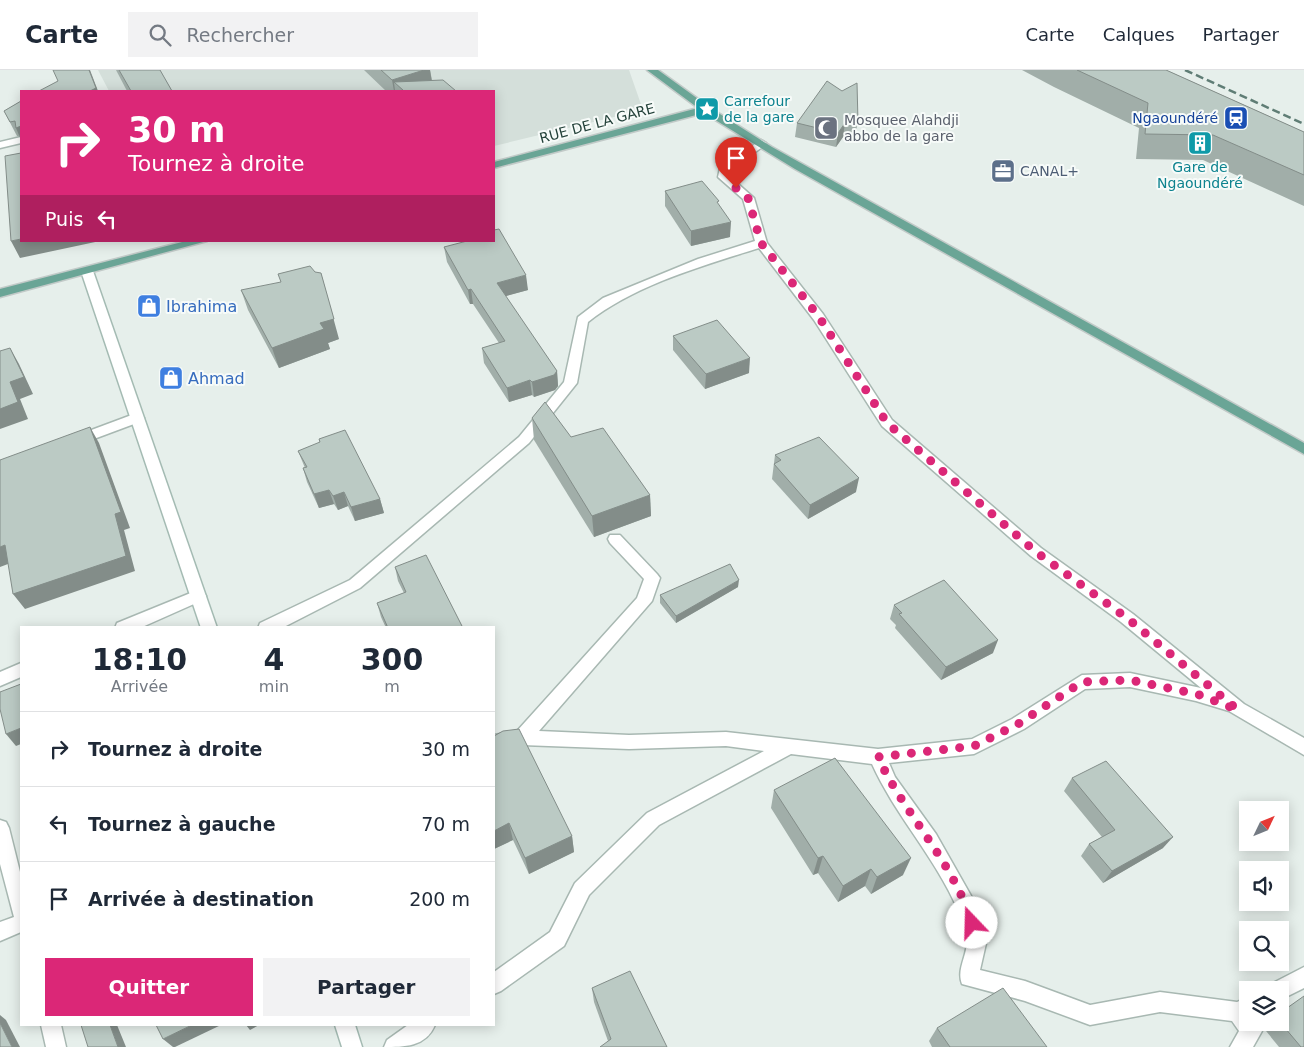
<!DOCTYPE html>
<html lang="fr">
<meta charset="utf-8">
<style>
:root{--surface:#fff;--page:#f2f2f3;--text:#1f2937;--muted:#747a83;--line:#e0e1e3;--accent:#db2777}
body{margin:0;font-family:"DejaVu Sans",sans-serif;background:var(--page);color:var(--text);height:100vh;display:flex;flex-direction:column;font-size:19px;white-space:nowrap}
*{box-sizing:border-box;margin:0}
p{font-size:16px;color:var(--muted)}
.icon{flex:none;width:28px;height:28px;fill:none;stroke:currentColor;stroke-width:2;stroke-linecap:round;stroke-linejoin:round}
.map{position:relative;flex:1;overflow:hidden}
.side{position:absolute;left:20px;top:556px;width:475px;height:400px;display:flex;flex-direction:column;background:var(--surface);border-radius:0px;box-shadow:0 2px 12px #0003}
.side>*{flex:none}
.banner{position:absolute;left:20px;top:20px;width:475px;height:152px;border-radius:0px;box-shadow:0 2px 12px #0003;background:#db2777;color:#fff;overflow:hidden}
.needle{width:32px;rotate:47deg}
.buttons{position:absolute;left:1239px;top:731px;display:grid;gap:10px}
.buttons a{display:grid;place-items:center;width:50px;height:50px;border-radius:0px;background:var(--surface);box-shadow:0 2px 12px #0003;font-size:25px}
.pin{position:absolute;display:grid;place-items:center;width:42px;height:42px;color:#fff;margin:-51px -21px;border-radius:50% 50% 50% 0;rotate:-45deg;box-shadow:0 0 5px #0007}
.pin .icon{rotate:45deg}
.me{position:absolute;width:55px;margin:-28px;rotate:339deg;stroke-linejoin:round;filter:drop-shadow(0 0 4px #0008)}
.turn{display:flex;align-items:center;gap:18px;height:105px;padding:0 25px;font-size:22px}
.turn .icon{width:65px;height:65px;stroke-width:2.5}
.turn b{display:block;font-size:35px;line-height:42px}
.then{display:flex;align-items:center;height:48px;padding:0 25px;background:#0003;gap:10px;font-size:19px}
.eta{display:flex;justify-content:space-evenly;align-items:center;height:85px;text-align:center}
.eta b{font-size:30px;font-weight:700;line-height:35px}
.cta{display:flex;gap:10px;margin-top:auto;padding:10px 25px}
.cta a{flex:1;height:58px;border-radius:0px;background:var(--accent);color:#fff;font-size:20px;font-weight:700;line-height:58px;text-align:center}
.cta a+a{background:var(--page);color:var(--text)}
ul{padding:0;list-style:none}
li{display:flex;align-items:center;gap:15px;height:75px;padding:0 25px;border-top:1px solid var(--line)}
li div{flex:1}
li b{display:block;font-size:19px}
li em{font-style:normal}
header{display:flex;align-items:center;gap:30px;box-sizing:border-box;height:70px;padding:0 25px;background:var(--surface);border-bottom:1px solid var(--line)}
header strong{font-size:24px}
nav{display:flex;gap:28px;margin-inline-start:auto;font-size:18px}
.search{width:350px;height:45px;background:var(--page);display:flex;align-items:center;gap:12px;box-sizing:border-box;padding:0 18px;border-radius:0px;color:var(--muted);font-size:19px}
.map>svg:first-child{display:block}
.built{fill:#d4dfda}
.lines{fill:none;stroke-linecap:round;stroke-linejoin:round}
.street-casing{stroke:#a8b8b2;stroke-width:3}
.secondary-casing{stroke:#a4bbb3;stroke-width:3}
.primary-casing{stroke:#c2cac8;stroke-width:3}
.street{fill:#fff;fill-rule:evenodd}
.secondary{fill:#fff;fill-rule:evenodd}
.primary{fill:#6aa596;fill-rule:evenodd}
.rail{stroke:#5f7d75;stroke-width:2.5;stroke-dasharray:8 4;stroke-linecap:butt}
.wall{fill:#a1aea9}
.shaded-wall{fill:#838d89}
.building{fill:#bbcac4;stroke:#838d89}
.route{stroke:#db2777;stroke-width:9;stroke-dasharray:0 16.2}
.labels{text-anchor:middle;stroke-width:4;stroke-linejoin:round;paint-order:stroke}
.far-culture-label{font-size:14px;fill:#0d838f;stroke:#f7fbf9;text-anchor:start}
.far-transit-label{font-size:14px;fill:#164399;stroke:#f7fbf9;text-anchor:end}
.far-worship-label{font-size:14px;fill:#5b616d;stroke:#f7fbf9;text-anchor:start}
.far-street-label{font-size:14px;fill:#24423a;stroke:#f7fbf9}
.far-service-label{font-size:14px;fill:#4e5e75;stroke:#f7fbf9;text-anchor:start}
.shop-label{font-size:16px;fill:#366cbe;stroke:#f7fbf9;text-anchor:start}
</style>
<header>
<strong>Carte</strong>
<div class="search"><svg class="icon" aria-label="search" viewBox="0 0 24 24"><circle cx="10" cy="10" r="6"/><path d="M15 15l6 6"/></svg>Rechercher</div>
<nav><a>Carte</a><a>Calques</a><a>Partager</a></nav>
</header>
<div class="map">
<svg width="1304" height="977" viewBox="0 0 1304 977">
<rect width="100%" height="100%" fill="#e6efeb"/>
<polygon class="built" points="98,0 629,0 643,40 494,76 494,21 109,21"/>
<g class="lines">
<defs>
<g id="street">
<polygon points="21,67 21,73 0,78 0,72"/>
<path d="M761 70 766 73 765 75 729 101V106L754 128 767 173 823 244 892 350 1041 478 1133 544 1244 634 1304 668V685L1229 641 1196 631 1130 617 1085 619 1024 659 974 684 889 693 895 707 936 764 974 831 987 869 980 900 1025 911 1090 935 1160 922 1237 932 1248 927V952H1258L1262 961 1253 977H1230L1239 961 1232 951 1160 942 1090 955 1025 931 962 914C956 899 968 885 967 869 967 861 962 847 958 840 935 787 895 745 872 694L791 684 659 755 589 825 564 876 501 921 494 924V902L550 862 575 813 647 743 764 681 726 676 629 679 522 675 494 679V665L517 661 637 528 644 509 610 473 608 469 610 465H620L657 504 660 508 652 531 539 661 629 665 726 662 878 679 972 669 1012 649 1082 605 1130 603 1201 618 1121 552 1031 486 882 356 814 250 759 178C702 196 635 215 588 252L577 313 529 373 360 518 282 558H258L260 553 350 510 519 367 564 312 578 247 603 228 698 189 755 171 743 129 718 107 720 98Z"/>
<polygon points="137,343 144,348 142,351 75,376 68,371 70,368"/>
<polygon points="198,520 203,522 206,526 203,530 140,558 115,558 117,553"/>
<polygon points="21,593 21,607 0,616 0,602"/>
<polygon points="0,750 6,752 9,758 21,806 21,862 0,871 0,852 14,847 0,794"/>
<polygon points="1304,897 1304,918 1280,930 1280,920 1270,920 1273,913"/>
<polygon points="41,955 61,955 66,977 46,977"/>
<path d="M408 955H435C426 977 404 977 384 977L387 970Z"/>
</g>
<g id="secondary">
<polygon points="87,197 93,201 217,558 201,558 81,201"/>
<polygon points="335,955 355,955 362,977 342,977"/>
</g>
<g id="primary">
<polygon points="647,0 658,0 712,39 772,77 1304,373 1304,384 795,99 704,43 494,98 494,92 698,38"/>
<polygon points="186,171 207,171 0,227 0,219"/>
</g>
</defs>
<use href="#street" class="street-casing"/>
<use href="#secondary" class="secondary-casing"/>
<use href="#primary" class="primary-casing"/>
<use href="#street" class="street"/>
<use href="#secondary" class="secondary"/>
<use href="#primary" class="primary"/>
<polyline class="rail" points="1185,0 1304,54"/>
</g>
<g class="wall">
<polygon points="116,0 160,0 172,21 127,21"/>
<polygon points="364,0 430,0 432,10 456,21 386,21"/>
<polygon points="1022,0 1166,0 1304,62 1304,136 1203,90 1136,89 1139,58 1054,17"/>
<polygon points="21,31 19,66 17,66 4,41"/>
<polygon points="858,52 855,66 843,67 836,77 795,67 797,53"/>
<polygon points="665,121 719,135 730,167 691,176 665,136"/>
<polygon points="444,177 528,220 505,226 557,301 558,316 555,320 534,327 532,325 509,332 484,293 482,278 499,273 473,234 470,234 447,192"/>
<polygon points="241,220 339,269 328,273 330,279 279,298 248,240"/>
<polygon points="673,266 749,303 705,319 673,280"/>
<polygon points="532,348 571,367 650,425 651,446 594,467 534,370"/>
<polygon points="319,369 380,429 384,443 355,451 348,436 338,440 334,434 319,438 307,412 303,398 305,398 298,381 320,373"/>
<polygon points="775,385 856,422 808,449 772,409"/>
<polygon points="395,497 463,558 386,558 381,547 377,533 404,523 398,511"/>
<polygon points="738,517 676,553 660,533 660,525"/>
<polygon points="894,535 993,583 941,610 895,558 896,555 890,549"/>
<polygon points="494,666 572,766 574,782 529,804 513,770 494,779"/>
<polygon points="1072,708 1163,778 1103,813 1081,786 1089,774 1102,767 1064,721"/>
<polygon points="774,720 903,805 871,824 865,816 838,832 818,803 813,805 771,738"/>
<polygon points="592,918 667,977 608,971 594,932"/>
<polygon points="1267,952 1280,952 1304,977 1279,977 1262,956"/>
<polygon points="937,958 1047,977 932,977 929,971"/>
</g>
<g class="shaded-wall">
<polygon points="89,0 90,0 98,21 90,21"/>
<polygon points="424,0 430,0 433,19 394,12 395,21 394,21 392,10"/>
<polygon points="845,53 843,67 836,77 838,63"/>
<polygon points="21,56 21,70 16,58"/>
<polygon points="731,152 730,167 691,176 691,161"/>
<polygon points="21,169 21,171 100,171 20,188 11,171"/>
<polygon points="321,203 339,269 328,273 330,279 279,298 272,278 320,253"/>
<polygon points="526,205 528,220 499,228 497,213"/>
<polygon points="471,219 473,234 470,234 468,220"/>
<polygon points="10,278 19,294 33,324 20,329 28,349 0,359 0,339 10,312"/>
<polygon points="750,288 749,303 705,319 706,304"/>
<polygon points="557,301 558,316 555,320 534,327 532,312"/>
<polygon points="530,310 532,325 509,332 507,318"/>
<polygon points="90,357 99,373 130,458 124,460 135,501 25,539 13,524"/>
<polygon points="859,408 856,422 808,449 810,435"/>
<polygon points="329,420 334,434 319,438 314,424"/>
<polygon points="344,422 348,436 338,440 333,426"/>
<polygon points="650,425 651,446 594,467 592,446"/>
<polygon points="380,429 384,443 355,451 351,437"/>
<polygon points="5,475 16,491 0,497 0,477"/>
<polygon points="739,510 738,517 676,553 676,546"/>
<polygon points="998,570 993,583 941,610 946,597"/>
<polygon points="21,658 21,674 16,676 6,664"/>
<polygon points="509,753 513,770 494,779 494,761"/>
<polygon points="572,766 574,782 529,804 525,788"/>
<polygon points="1173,767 1163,778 1103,813 1112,801"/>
<polygon points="823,786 818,803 813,805 818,788"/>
<polygon points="911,788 903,805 871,824 877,807"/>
<polygon points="871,799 865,816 838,832 843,816"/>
<polygon points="0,945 6,950 20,977 12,977 0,953"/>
<polygon points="110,955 117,955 126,977 118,977"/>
<polygon points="192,955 221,955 175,977 173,977 163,969"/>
<polygon points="246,955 259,955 250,960"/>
</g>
<g class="building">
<polygon points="53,0 89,0 96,18 90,21 39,21 58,11"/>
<polygon points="119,0 160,0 172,21 131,21"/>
<polygon points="381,0 424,0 392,10"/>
<polygon points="1077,0 1166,0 1304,62 1304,105 1213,65 1145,64 1148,33"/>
<polygon points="443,10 456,21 404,21 394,12"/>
<polygon points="827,11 842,21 857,13 858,52 845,53 838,63 797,53"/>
<polygon points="21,31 21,56 16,58 15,51 10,52 4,41"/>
<polygon points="21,83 21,169 11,171 5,86"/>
<polygon points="702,111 719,131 717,132 731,152 691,161 665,121"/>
<polygon points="499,159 526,205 497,213 557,301 554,305 532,312 530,310 507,318 482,278 505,271 471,219 468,220 444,177 467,171 494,171 494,160"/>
<polygon points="310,196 315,202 321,203 334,249 320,253 324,259 272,278 241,220 281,212 278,204"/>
<polygon points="717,250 750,288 706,304 673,266"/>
<polygon points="10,278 24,307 10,312 18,332 0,339 0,281"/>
<polygon points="545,332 571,367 603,358 650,425 592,446 532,348"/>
<polygon points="90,357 121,442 115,444 126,486 13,524 5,475 0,477 0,390"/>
<polygon points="345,360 380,429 351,437 344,422 333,426 329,420 314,424 303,398 307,397 298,381 320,372 319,369"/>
<polygon points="819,367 859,408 810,435 774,394 781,390 775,385"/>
<polygon points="426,485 463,558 388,558 377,533 406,522 395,497"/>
<polygon points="730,494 739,510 676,546 660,525"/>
<polygon points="944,510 998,570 946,597 899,544 902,543 894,535"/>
<polygon points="21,614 21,658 6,664 0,639 0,622"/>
<polygon points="519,659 572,766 525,788 509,753 494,761 494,666 503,661"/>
<polygon points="835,688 911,788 877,807 871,799 843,816 823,786 818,788 774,720"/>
<polygon points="1106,691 1173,767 1112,801 1089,774 1115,760 1072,708"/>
<polygon points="630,901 667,977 600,977 611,969 592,918"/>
<polygon points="1003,918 1047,977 950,977 937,958"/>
<polygon points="1304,926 1304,977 1301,977 1280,952 1280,943"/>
<polygon points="0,953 12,977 0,977"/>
<polygon points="81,955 110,955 118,977 88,977"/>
<polygon points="156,955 192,955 163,969"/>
</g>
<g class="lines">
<path class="route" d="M736 118 748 128 761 173 819 247 887 353 1036 482 1127 548 1238 640 1197 624 1130 610 1082 612 1018 654 974 676 878 687C904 744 953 791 972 853"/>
</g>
<defs>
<symbol id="sight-square" viewBox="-11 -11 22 22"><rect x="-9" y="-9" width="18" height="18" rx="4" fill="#0f9aa8" stroke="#f7fbf9"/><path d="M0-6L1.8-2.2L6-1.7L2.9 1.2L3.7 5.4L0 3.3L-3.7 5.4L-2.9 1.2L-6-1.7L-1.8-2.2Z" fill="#fff"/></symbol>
<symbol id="station-square" viewBox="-11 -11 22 22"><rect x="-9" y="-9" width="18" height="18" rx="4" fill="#1a4fb4" stroke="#f7fbf9"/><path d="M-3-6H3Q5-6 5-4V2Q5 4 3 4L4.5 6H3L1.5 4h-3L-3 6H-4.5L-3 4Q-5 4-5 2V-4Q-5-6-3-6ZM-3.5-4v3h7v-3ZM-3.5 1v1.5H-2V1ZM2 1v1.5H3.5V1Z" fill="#fff"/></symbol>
<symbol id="mosque-square" viewBox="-11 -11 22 22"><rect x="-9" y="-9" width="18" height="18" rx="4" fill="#6b7280" stroke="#f7fbf9"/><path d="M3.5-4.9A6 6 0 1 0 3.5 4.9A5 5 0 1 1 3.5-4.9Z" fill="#fff"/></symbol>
<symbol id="building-square" viewBox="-11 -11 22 22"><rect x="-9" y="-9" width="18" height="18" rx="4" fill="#0f9aa8" stroke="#f7fbf9"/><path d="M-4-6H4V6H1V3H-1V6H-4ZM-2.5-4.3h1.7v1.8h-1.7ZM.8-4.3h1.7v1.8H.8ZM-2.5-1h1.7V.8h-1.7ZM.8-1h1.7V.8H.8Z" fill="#fff"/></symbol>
<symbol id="office-square" viewBox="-11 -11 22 22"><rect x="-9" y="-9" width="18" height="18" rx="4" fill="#5c6f8a" stroke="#f7fbf9"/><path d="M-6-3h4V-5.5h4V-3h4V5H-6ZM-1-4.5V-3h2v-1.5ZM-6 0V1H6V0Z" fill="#fff"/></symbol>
<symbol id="shop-square" viewBox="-11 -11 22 22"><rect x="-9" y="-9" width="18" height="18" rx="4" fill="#3f7fe0" stroke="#f7fbf9"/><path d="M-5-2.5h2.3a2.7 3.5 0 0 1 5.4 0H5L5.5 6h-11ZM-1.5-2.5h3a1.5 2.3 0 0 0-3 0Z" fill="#fff"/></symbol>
</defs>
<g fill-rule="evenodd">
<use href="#sight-square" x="693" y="25" width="28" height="28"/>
<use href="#station-square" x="1222" y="34" width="28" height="28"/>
<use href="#mosque-square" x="812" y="44" width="28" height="28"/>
<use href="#building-square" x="1186" y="59" width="28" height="28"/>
<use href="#office-square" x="989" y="87" width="28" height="28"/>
<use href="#shop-square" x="135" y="222" width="28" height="28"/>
<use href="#shop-square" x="157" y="294" width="28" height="28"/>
</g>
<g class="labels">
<g class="far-culture-label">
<text x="724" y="36">Carrefour<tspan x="724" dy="16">de la gare</tspan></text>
<text x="1200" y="102" text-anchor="middle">Gare de<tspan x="1200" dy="16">Ngaoundéré</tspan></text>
</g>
<g class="far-transit-label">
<text x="1218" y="53">Ngaoundéré</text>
</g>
<g class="far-worship-label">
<text x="844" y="55">Mosquee Alahdji<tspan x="844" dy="16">abbo de la gare</tspan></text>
</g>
<g class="far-street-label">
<text transform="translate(597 53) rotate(-15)" y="5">RUE DE LA GARE</text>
</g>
<g class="far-service-label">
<text x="1020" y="106">CANAL+</text>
</g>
<g class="shop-label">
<text x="166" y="242">Ibrahima</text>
<text x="188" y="314">Ahmad</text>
</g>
</g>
</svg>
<div class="buttons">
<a><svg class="needle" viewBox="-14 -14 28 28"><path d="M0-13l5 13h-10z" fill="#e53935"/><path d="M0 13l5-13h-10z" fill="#747a83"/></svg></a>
<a><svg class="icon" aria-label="sound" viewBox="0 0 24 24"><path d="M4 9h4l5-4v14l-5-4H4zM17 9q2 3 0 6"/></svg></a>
<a><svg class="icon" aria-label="search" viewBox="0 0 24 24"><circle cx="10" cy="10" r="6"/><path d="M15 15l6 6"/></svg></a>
<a><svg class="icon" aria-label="layers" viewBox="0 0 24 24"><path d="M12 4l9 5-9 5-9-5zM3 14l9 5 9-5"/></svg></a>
</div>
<div class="pin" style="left:736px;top:118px;background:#d93025"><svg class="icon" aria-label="arrive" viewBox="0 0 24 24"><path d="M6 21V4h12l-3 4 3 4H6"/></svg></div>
<svg class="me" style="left:972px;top:853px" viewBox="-20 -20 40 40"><circle r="19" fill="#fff"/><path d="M0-13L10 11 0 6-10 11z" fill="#db2777"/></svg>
<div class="banner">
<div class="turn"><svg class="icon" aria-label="right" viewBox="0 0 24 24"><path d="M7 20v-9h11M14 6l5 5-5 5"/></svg><div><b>30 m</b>Tournez à droite</div></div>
<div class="then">Puis<svg class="icon" aria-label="left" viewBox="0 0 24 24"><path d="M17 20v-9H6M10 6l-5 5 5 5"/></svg></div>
</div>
<section class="side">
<div class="eta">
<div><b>18:10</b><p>Arrivée</p></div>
<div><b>4</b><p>min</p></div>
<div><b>300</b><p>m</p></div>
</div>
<ul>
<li><svg class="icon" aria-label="right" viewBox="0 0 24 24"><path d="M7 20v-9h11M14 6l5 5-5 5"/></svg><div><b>Tournez à droite</b></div><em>30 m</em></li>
<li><svg class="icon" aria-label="left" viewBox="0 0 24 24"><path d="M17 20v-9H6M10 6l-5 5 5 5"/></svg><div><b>Tournez à gauche</b></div><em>70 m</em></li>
<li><svg class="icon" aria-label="arrive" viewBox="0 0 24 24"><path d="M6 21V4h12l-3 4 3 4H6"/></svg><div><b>Arrivée à destination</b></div><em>200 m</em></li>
</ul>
<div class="cta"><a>Quitter</a><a>Partager</a></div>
</section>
</div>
